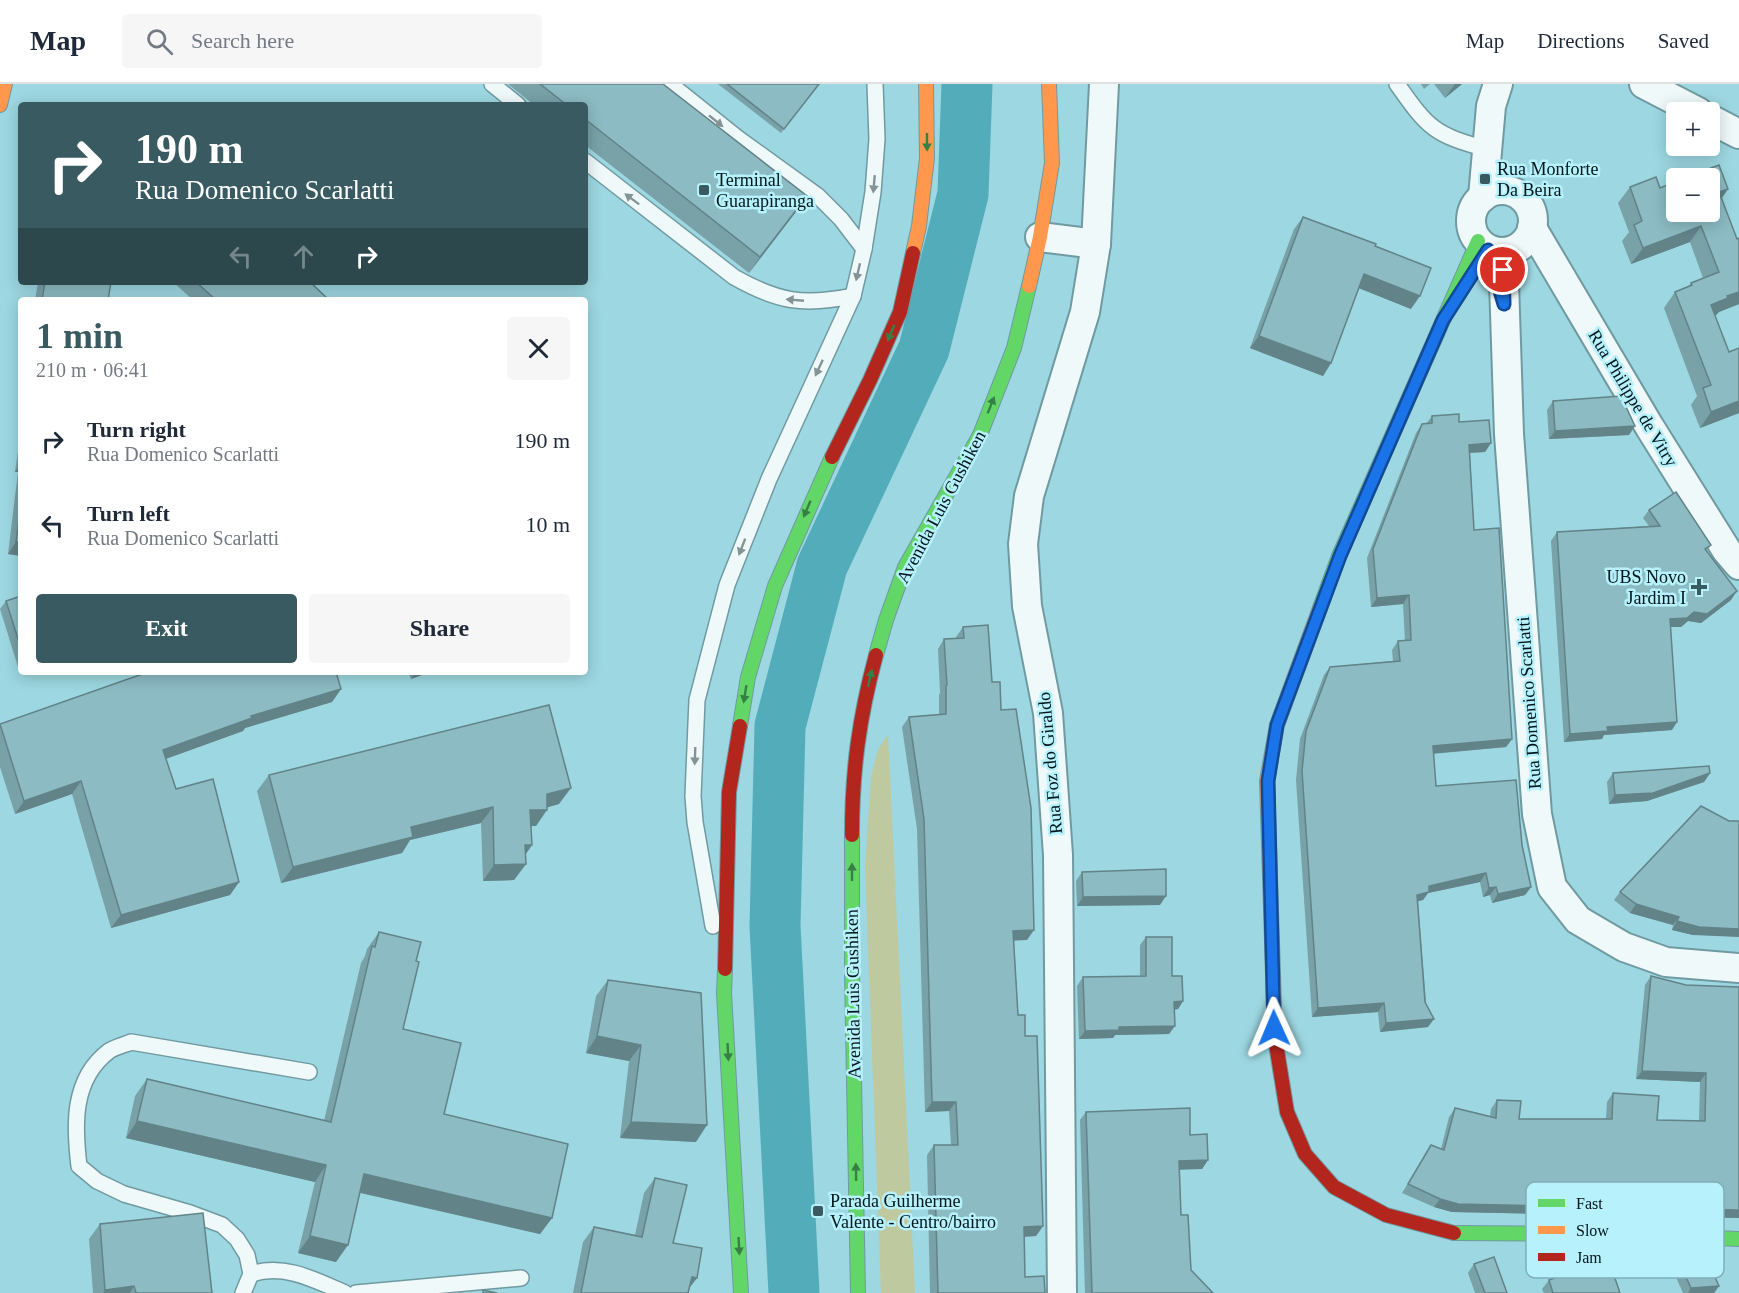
<!DOCTYPE html>
<meta charset="utf-8">
<style>
:root{--surface:#fff;--page:#f6f6f7;--text:#1f2937;--muted:#747a83;--line:#e0e1e3;--accent:#385a60}
body{margin:0;font-family:Georgia,serif;background:var(--page);color:var(--text);height:100vh;display:flex;flex-direction:column;font-size:22px;white-space:nowrap}
*{box-sizing:border-box;margin:0}
p{font-size:20px;color:var(--muted)}
.icon{flex:none;width:33px;height:33px;fill:none;stroke:currentColor;stroke-width:2;stroke-linecap:round;stroke-linejoin:round}
.map{position:relative;flex:1;overflow:hidden}
.side{position:absolute;left:18px;top:213px;width:570px;height:378px;display:flex;flex-direction:column;background:var(--surface);border-radius:6px;box-shadow:0 3px 15px #0003}
.side>*{flex:none}
.hud{position:absolute;left:18px;top:18px;width:570px;height:183px;border-radius:6px;box-shadow:0 3px 15px #0003;background:#385a60;color:#fff;overflow:hidden}
.tools{position:absolute;left:1666px;top:18px;display:grid;gap:12px}
.tools a{display:grid;place-items:center;width:54px;height:54px;border-radius:6px;background:var(--surface);box-shadow:0 3px 15px #0003;font-size:30px}
.pin{position:absolute;display:grid;place-items:center;width:51px;height:51px;color:#fff;margin:-26px;border:3px solid #fff;border-radius:50%;box-shadow:0 2px 6px #0007}
.me{position:absolute;width:66px;margin:-33px;rotate:359deg;stroke-linejoin:round;filter:drop-shadow(0 0 4px #0008)}
.turn{display:flex;align-items:center;gap:21px;height:126px;padding:0 18px;font-size:27px}
.turn .icon{width:78px;height:78px;stroke-width:2.5}
.turn b{display:block;font-size:42px;line-height:51px}
.lanes{display:flex;align-items:center;height:57px;padding:0 18px;background:#0003;justify-content:center;gap:30px;direction:ltr}
.lanes .off{opacity:.35}
.round{display:grid;place-items:center;flex:none;width:63px;height:63px;border-radius:6px;background:var(--page)}
.head{display:flex;align-items:center;justify-content:space-between;height:102px;padding:0 18px}
h1{font-size:36px;font-weight:600;line-height:45px;color:var(--accent)}
.button{display:flex;gap:12px;margin-top:auto;padding:12px 18px}
.button a{flex:1;height:69px;border-radius:6px;background:var(--accent);color:#fff;font-size:24px;font-weight:600;line-height:69px;text-align:center}
.button a+a{background:var(--page);color:var(--text)}
ul{padding:0;list-style:none}
li{display:flex;align-items:center;gap:18px;height:84px;padding:0 18px}
li div{flex:1}
li b{display:block;font-size:22px}
li em{font-style:normal}
header{display:flex;align-items:center;gap:36px;box-sizing:border-box;height:84px;padding:0 30px;background:var(--surface);border-bottom:2px solid var(--line)}
header strong{font-size:28px}
nav{display:flex;gap:33px;margin-inline-start:auto;font-size:21px}
.search{width:420px;height:54px;background:var(--page);display:flex;align-items:center;gap:15px;box-sizing:border-box;padding:0 21px;border-radius:6px;color:var(--muted);font-size:22px}
.map>svg:first-child{display:block}
.green{fill:#bfc99f}
.lines{fill:none;stroke-linecap:round;stroke-linejoin:round}
.river{stroke:#52acba;stroke-width:51}
.lane-casing{stroke:#709aa1;stroke-width:18}
.street-casing{stroke:#709aa1;stroke-width:32}
.fast-casing{stroke:#709aa1;stroke-width:16}
.slow-casing{stroke:#709aa1;stroke-width:16}
.jam-casing{stroke:#709aa1;stroke-width:16}
.lane{stroke:#f0f9fa;stroke-width:15}
.street{stroke:#f0f9fa;stroke-width:28}
.fast{stroke:#63d668;stroke-width:14}
.slow{stroke:#ff974d;stroke-width:14}
.jam{stroke:#b3261e;stroke-width:14}
.wall{fill:#78a1a8}
.shaded-wall{fill:#628388}
.building{fill:#8cbbc3;stroke:#628388;stroke-width:1.5}
.oneway{fill:#849395}
.oneway2{fill:#378045}
.route-casing{stroke:#114b97;stroke-width:15}
.route{stroke:#1a73e8;stroke-width:10}
.poi-dot{fill:#385a60;stroke:#b6f1fc;stroke-width:2}
.labels{text-anchor:middle;stroke-width:5;stroke-linejoin:round;paint-order:stroke}
.poi-label{font-size:18px;fill:#01161a;stroke:#b6f1fc;text-anchor:start}
.street-label{font-size:18px;fill:#01161a;stroke:#b6f1fc}
.key{fill:#b6f1fc;stroke:#80afb8;stroke-width:1.5}
.key-label{font-size:16px;fill:#01161a}
</style>
<header>
<strong>Map</strong>
<div class="search"><svg class="icon" aria-label="search" viewBox="0 0 24 24"><circle cx="10" cy="10" r="6"/><path d="M15 15l6 6"/></svg>Search here</div>
<nav><a>Map</a><a>Directions</a><a>Saved</a></nav>
</header>
<div class="map">
<svg width="1739" height="1209" viewBox="0 0 1739 1209">
<rect width="100%" height="100%" fill="#9dd7e1"/>
<polygon class="green" points="888,650 915,1209 881,1209 865,783 871,693 878,665"/>
<g class="lines">
<polyline class="river" points="794,1209 775,842 780,642 822,482 924,265 963,110 967,0"/>
<defs>
<g id="lane">
<polyline points="492,0 518,21"/>
<polyline points="670,0 739,55 818,112 841,135 864,165"/>
<path d="M1397 0C1428 44 1434 51 1487 65"/>
<path d="M585 77 734 193C778 218 803 222 853 212"/>
<polyline points="713,842 695,738 693,712 697,616 727,501 769,395 853,212 864,165 873,108 877,55 875,0"/>
<path d="M251 1190C284 1179 315 1196 345 1209"/>
<path d="M243 1209 251 1190 247 1171 237 1155 222 1141 190 1129 124 1110 97 1097 79 1082C74 1041 72 995 109 967 115 963 124 961 131 958L309 988"/>
<polyline points="356,1209 521,1194"/>
</g>
<g id="street">
<polyline points="1644,0 1698,28"/>
<polyline points="1710,35 1739,50"/>
<circle cx="1502" cy="137" r="31"/>
<polyline points="1483,113 1491,22 1498,0"/>
<polyline points="1532,144 1649,342 1727,467 1739,481"/>
<polyline points="1040,153 1096,160"/>
<polyline points="1503,168 1509,350 1537,730 1552,803 1578,836 1624,863 1666,878 1739,884"/>
<polyline points="1062,1209 1058,771 1048,629 1027,522 1023,460 1029,412 1085,228 1096,160 1104,0"/>
</g>
<g id="fast">
<polyline points="1320,524 1339,472 1478,157"/>
<polyline points="876,571 886,536 905,483 980,351 1014,264 1029,202"/>
<polyline points="740,642 748,593 775,502 832,373"/>
<polyline points="852,751 852,889 858,1209"/>
<polyline points="725,885 724,909 741,1209"/>
<polyline points="1454,1149 1620,1150 1739,1155"/>
</g>
<g id="slow">
<polyline points="0,21 5,0"/>
<polyline points="913,169 919,142 927,74 926,0"/>
<polyline points="1029,202 1040,153 1052,79 1049,0"/>
<polyline points="1275,954 1267,697 1277,641 1320,524"/>
</g>
<g id="jam">
<polyline points="832,373 870,296 900,228 913,169"/>
<path d="M852 751C852 687 859 634 876 571"/>
<polyline points="725,885 729,708 740,642"/>
<polyline points="1275,954 1287,1028 1305,1070 1334,1103 1386,1131 1454,1149"/>
</g>
</defs>
<use href="#lane" class="lane-casing"/>
<use href="#street" class="street-casing"/>
<use href="#fast" class="fast-casing"/>
<use href="#slow" class="slow-casing"/>
<use href="#jam" class="jam-casing"/>
<use href="#lane" class="lane"/>
<use href="#street" class="street"/>
<use href="#fast" class="fast"/>
<use href="#slow" class="slow"/>
<use href="#jam" class="jam"/>
</g>
<g class="wall">
<polygon points="508,0 663,0 795,129 749,189 585,61 585,21 534,21"/>
<polygon points="718,0 820,0 781,49"/>
<polygon points="1421,0 1430,0 1424,5"/>
<polygon points="1434,0 1462,0 1445,14"/>
<polygon points="1630,103 1728,105 1722,114 1737,155 1739,154 1739,220 1719,228 1715,232 1739,329 1700,344 1691,321 1697,312 1664,224 1675,208 1688,203 1691,199 1703,194 1690,158 1631,180 1622,157 1629,148 1618,119"/>
<polygon points="1303,133 1375,162 1411,225 1359,204 1331,279 1323,292 1250,264 1294,145"/>
<polygon points="38,198 111,198 108,216 35,216"/>
<polygon points="173,198 310,198 329,216 193,216"/>
<polygon points="1553,317 1629,351 1549,355 1547,326"/>
<polygon points="1432,332 1459,338 1491,359 1485,368 1470,369 1474,446 1512,655 1506,663 1433,670 1436,702 1522,761 1531,803 1525,811 1492,819 1490,811 1483,813 1480,798 1428,809 1423,816 1418,817 1428,943 1380,948 1378,928 1312,933 1296,696 1300,655 1324,591 1330,583 1393,577 1392,566 1398,557 1405,557 1403,520 1371,523 1367,474 1416,349 1422,340 1426,340"/>
<polygon points="21,346 21,472 8,470 18,388 15,388"/>
<polygon points="1649,426 1711,461 1707,467 1731,516 1701,539 1688,537 1681,543 1671,543 1672,646 1604,651 1602,655 1564,658 1551,457 1557,448 1649,442 1643,434"/>
<polygon points="21,512 21,586 19,586 0,525 6,517"/>
<polygon points="963,543 992,598 1001,626 1027,856 1014,856 1018,931 1025,952 1043,1142 1036,1152 1024,1153 1025,1193 1045,1209 930,1209 927,1071 934,1061 951,1061 949,1027 925,1028 917,745 902,643 909,633 939,631 939,611 940,609 938,565 944,555 956,554 956,553"/>
<polygon points="408,588 430,588 411,595"/>
<polygon points="341,605 332,618 245,644 243,647 166,675 176,705 239,798 230,811 111,844 72,710 15,730 0,683 0,640"/>
<polygon points="1613,689 1710,689 1704,698 1647,717 1609,720 1607,698"/>
<polygon points="269,691 559,720 547,723 536,742 531,742 532,761 525,771 526,780 514,796 483,797 481,739 410,756 402,769 281,799 257,707"/>
<polygon points="1729,737 1693,851 1672,846 1673,841 1630,829 1614,816 1620,808"/>
<polygon points="1082,788 1160,821 1077,822 1076,797"/>
<polygon points="379,848 416,877 403,945 444,1030 552,1134 540,1150 360,1109 336,1178 298,1169 315,1098 126,1054 135,1012 147,995 324,1037 361,879 365,872 367,865"/>
<polygon points="1146,853 1172,892 1183,917 1178,925 1174,926 1169,950 1115,951 1113,954 1079,955 1077,902 1083,893 1140,892 1140,861"/>
<polygon points="1651,892 1686,901 1739,1134 1452,1128 1434,1123 1402,1109 1431,1061 1441,1065 1449,1033 1455,1024 1490,1033 1491,1025 1497,1016 1519,1035 1606,1035 1607,1018 1613,1009 1657,1036 1699,1037 1700,998 1636,995 1645,901"/>
<polygon points="608,896 696,1058 620,1054 629,977 586,969 596,912"/>
<polygon points="1086,1028 1190,1051 1208,1076 1202,1085 1179,1085 1181,1131 1191,1186 1213,1209 1085,1209 1080,1036"/>
<polygon points="655,1094 673,1159 697,1194 689,1204 688,1209 573,1209 583,1158 594,1143 635,1151 644,1109"/>
<polygon points="100,1140 212,1209 93,1209 89,1155"/>
<polygon points="1674,1167 1719,1202 1714,1209 1683,1209 1668,1175"/>
<polygon points="1586,1176 1620,1209 1544,1209 1542,1205 1549,1196 1580,1185"/>
<polygon points="1474,1180 1507,1209 1475,1209 1468,1189"/>
</g>
<g class="shaded-wall">
<polygon points="1455,0 1462,0 1445,14"/>
<polygon points="1728,105 1716,122 1719,108"/>
<polygon points="807,112 795,129 749,189 760,173"/>
<polygon points="1701,142 1690,158 1631,180 1643,164"/>
<polygon points="1364,190 1420,212 1411,225 1356,203"/>
<polygon points="1739,208 1739,220 1719,228 1716,231 1699,238 1711,221 1727,212"/>
<polygon points="1259,252 1331,279 1323,292 1250,264"/>
<polygon points="1739,317 1739,329 1700,344 1711,328"/>
<polygon points="1635,342 1629,351 1549,355 1555,347"/>
<polygon points="1491,359 1485,368 1463,369 1469,361"/>
<polygon points="21,380 21,384 18,388 15,388"/>
<polygon points="16,458 21,458 21,472 8,470"/>
<polygon points="1737,507 1731,516 1701,539 1688,537 1681,543 1664,543 1670,535"/>
<polygon points="1409,511 1403,520 1371,523 1377,514"/>
<polygon points="416,588 430,588 411,595"/>
<polygon points="341,605 332,618 245,644 243,647 154,679 163,666 251,632"/>
<polygon points="1677,638 1672,646 1604,651 1602,655 1564,658 1570,650 1607,643"/>
<polygon points="1512,655 1506,663 1427,670 1433,662"/>
<polygon points="1710,689 1704,698 1647,717 1609,720 1615,711"/>
<polygon points="81,697 72,710 15,730 24,717"/>
<polygon points="571,704 559,720 538,726 547,726 536,742 519,742 530,726 547,710"/>
<polygon points="493,723 481,739 410,756 402,769 281,799 293,783 411,743"/>
<polygon points="525,761 532,761 521,777"/>
<polygon points="526,780 514,796 483,797 494,781"/>
<polygon points="1486,789 1480,798 1428,809 1423,816 1411,819 1417,811 1429,802"/>
<polygon points="239,798 230,811 111,844 121,831"/>
<polygon points="1496,803 1490,811 1483,813 1489,804"/>
<polygon points="1531,803 1525,811 1492,819 1498,810"/>
<polygon points="1166,812 1160,821 1077,822 1083,813"/>
<polygon points="1636,820 1679,833 1673,841 1630,829"/>
<polygon points="1677,837 1739,845 1739,853 1693,851 1672,846"/>
<polygon points="1034,846 1027,856 1006,857 1013,847"/>
<polygon points="1183,917 1178,925 1168,926 1174,918"/>
<polygon points="1384,919 1378,928 1312,933 1318,924"/>
<polygon points="1434,935 1428,943 1380,948 1386,939"/>
<polygon points="1175,942 1169,950 1115,951 1113,954 1079,955 1085,947 1119,943"/>
<polygon points="597,952 641,961 629,977 586,969"/>
<polygon points="1642,987 1706,989 1700,998 1636,995"/>
<polygon points="932,1018 956,1018 949,1027 925,1028"/>
<polygon points="137,1037 326,1081 315,1098 126,1054"/>
<polygon points="631,1038 707,1041 696,1058 620,1054"/>
<polygon points="1208,1076 1202,1085 1173,1086 1179,1077"/>
<polygon points="364,1090 552,1134 540,1150 353,1107"/>
<polygon points="1440,1115 1739,1126 1739,1134 1452,1128 1434,1123"/>
<polygon points="1043,1142 1036,1152 1017,1153 1024,1143"/>
<polygon points="310,1152 348,1161 336,1178 298,1169"/>
<polygon points="692,1193 697,1194 686,1208"/>
<polygon points="134,1202 130,1209 103,1209 105,1206"/>
<polygon points="1719,1202 1714,1209 1688,1209 1691,1204"/>
</g>
<g class="building">
<polygon points="540,0 663,0 807,112 760,173 585,35 585,21 567,21"/>
<polygon points="727,0 819,0 784,45"/>
<polygon points="1719,81 1728,105 1719,108 1737,155 1739,154 1739,208 1727,212 1728,214 1711,221 1729,268 1739,264 1739,317 1711,328 1703,304 1711,301 1675,208 1692,201 1691,199 1719,188 1701,142 1643,164 1634,141 1642,137 1630,103 1656,93 1660,104 1677,97 1677,128 1710,128 1710,94 1684,94"/>
<polygon points="1303,133 1376,160 1375,162 1431,184 1420,212 1364,190 1331,279 1259,252"/>
<polygon points="45,198 111,198 108,216 42,216"/>
<polygon points="196,198 310,198 329,216 216,216"/>
<polygon points="1621,312 1635,342 1555,347 1553,317"/>
<polygon points="1459,330 1459,338 1489,336 1491,359 1469,361 1474,446 1499,444 1512,655 1433,662 1436,702 1516,696 1522,761 1531,803 1498,810 1496,803 1489,804 1486,789 1429,802 1429,808 1417,811 1425,918 1434,935 1386,939 1384,919 1318,924 1302,687 1306,647 1330,583 1400,577 1398,557 1411,556 1409,511 1377,514 1373,465 1422,340 1432,339 1432,332"/>
<polygon points="1676,408 1711,461 1705,465 1737,507 1707,530 1694,528 1687,534 1670,535 1677,638 1607,643 1608,647 1570,650 1557,448 1660,442 1649,426"/>
<polygon points="21,421 21,458 16,458"/>
<polygon points="21,512 21,564 6,517"/>
<polygon points="988,541 992,598 1000,598 1001,626 1016,625 1031,724 1034,846 1013,847 1018,931 1025,931 1025,952 1037,952 1043,1142 1024,1143 1025,1193 1044,1192 1045,1209 938,1209 934,1061 958,1061 956,1018 932,1018 924,735 909,633 946,630 946,602 947,601 944,555 964,554 963,543"/>
<polygon points="148,588 336,588 341,605 251,632 252,634 163,666 176,705 213,695 239,798 121,831 81,697 24,717 0,640"/>
<polygon points="549,621 571,704 547,710 547,726 530,726 532,761 525,761 526,780 494,781 493,723 411,743 413,753 293,783 269,691"/>
<polygon points="1709,682 1710,689 1653,709 1615,711 1613,689"/>
<polygon points="1701,722 1729,737 1739,737 1739,845 1699,843 1677,837 1679,833 1636,820 1620,808"/>
<polygon points="1166,785 1166,812 1083,813 1082,788"/>
<polygon points="379,848 421,858 416,877 419,878 403,945 461,959 444,1030 568,1060 552,1134 364,1090 348,1161 310,1152 326,1081 137,1037 147,995 331,1038 372,862 375,863"/>
<polygon points="1146,853 1172,853 1172,892 1182,892 1183,917 1174,918 1175,942 1119,943 1119,946 1085,947 1083,893 1146,892"/>
<polygon points="1651,892 1686,901 1739,903 1739,1126 1458,1120 1440,1115 1408,1100 1431,1061 1444,1066 1455,1024 1496,1034 1497,1016 1521,1017 1519,1035 1612,1035 1613,1009 1659,1012 1657,1036 1705,1037 1706,989 1642,987"/>
<polygon points="608,896 701,909 707,1041 631,1038 641,961 597,952"/>
<polygon points="1190,1024 1190,1051 1207,1050 1208,1076 1179,1077 1181,1131 1188,1131 1191,1186 1213,1209 1092,1209 1086,1028"/>
<polygon points="655,1094 687,1101 673,1159 702,1164 697,1194 692,1193 688,1209 581,1209 594,1143 642,1153"/>
<polygon points="203,1129 212,1209 136,1209 134,1202 105,1206 100,1140"/>
<polygon points="1674,1167 1703,1167 1719,1202 1691,1204"/>
<polygon points="1606,1168 1620,1209 1553,1209 1549,1196 1588,1182 1586,1176"/>
<polygon points="1494,1173 1507,1209 1485,1209 1474,1180"/>
<polygon points="483,1206 497,1209 483,1209"/>
</g>
<defs><path id="oneway-solid" d="M-6-.8H1V-3.2L6.5 0L1 3.2V.8H-6Z" transform="scale(1.5)"/></defs>
<g class="oneway">
<use href="#oneway-solid" transform="translate(716 37) rotate(39)"/>
<use href="#oneway-solid" transform="translate(874 100) rotate(95)"/>
<use href="#oneway-solid" transform="translate(632 115) rotate(-143)"/>
<use href="#oneway-solid" transform="translate(858 188) rotate(103)"/>
<use href="#oneway-solid" transform="translate(795 216) rotate(-175)"/>
<use href="#oneway-solid" transform="translate(819 284) rotate(115)"/>
<use href="#oneway-solid" transform="translate(742 463) rotate(111)"/>
<use href="#oneway-solid" transform="translate(695 672) rotate(92)"/>
</g>
<g class="oneway2">
<use href="#oneway-solid" transform="translate(927 58) rotate(90)"/>
<use href="#oneway-solid" transform="translate(891 249) rotate(113)"/>
<use href="#oneway-solid" transform="translate(991 321) rotate(-68)"/>
<use href="#oneway-solid" transform="translate(807 425) rotate(113)"/>
<use href="#oneway-solid" transform="translate(870 594) rotate(-77)"/>
<use href="#oneway-solid" transform="translate(745 610) rotate(99)"/>
<use href="#oneway-solid" transform="translate(852 788) rotate(-90)"/>
<use href="#oneway-solid" transform="translate(728 968) rotate(87)"/>
<use href="#oneway-solid" transform="translate(856 1088) rotate(-91)"/>
<use href="#oneway-solid" transform="translate(739 1162) rotate(87)"/>
</g>
<g class="lines">
<defs>
<polyline id="route" points="1274,944 1268,697 1277,641 1340,472 1443,236 1488,166 1504,220 1503,186"/>
</defs>
<use href="#route" class="route-casing"/>
<use href="#route" class="route"/>
</g>
<g class="poi-dot">
<rect x="1479" y="89" width="12" height="12" rx="3"/>
<rect x="698" y="100" width="12" height="12" rx="3"/>
<path d="M1696 494h6v6h6v6h-6v6h-6v-6h-6v-6h6z"/>
<rect x="812" y="1121" width="12" height="12" rx="3"/>
</g>
<g class="labels">
<g class="poi-label">
<text x="1497" y="91">Rua Monforte<tspan x="1497" dy="21">Da Beira</tspan></text>
<text x="716" y="102">Terminal<tspan x="716" dy="21">Guarapiranga</tspan></text>
<text x="1686" y="499" text-anchor="end">UBS Novo<tspan x="1686" dy="21">Jardim I</tspan></text>
<text x="830" y="1123">Parada Guilherme<tspan x="830" dy="21">Valente - Centro/bairro</tspan></text>
</g>
<g class="street-label">
<text transform="translate(1633 314) rotate(59)" y="6">Rua Philippe de Vitry</text>
<text transform="translate(941 423) rotate(-62)" y="6">Avenida Luis Gushiken</text>
<text transform="translate(1529 619) rotate(-94)" y="6">Rua Domenico Scarlatti</text>
<text transform="translate(1050 679) rotate(-95)" y="6">Rua Foz do Giraldo</text>
<text transform="translate(853 910) rotate(-91)" y="6">Avenida Luis Gushiken</text>
</g>
</g>
<rect x="1526" y="1098" width="198" height="96" rx="9" class="key"/>
<rect x="1538" y="1115" width="27" height="8" fill="#63d668"/>
<rect x="1538" y="1142" width="27" height="8" fill="#ff974d"/>
<rect x="1538" y="1169" width="27" height="8" fill="#b3261e"/>
<g class="key-label">
<text x="1576" y="1125">Fast</text>
<text x="1576" y="1152">Slow</text>
<text x="1576" y="1179">Jam</text>
</g>
</svg>
<div class="tools">
<a>+</a>
<a>−</a>
</div>
<div class="pin" style="left:1503px;top:186px;background:#d93025"><svg class="icon" aria-label="arrive" viewBox="0 0 24 24"><path d="M6 21V4h12l-3 4 3 4H6"/></svg></div>
<svg class="me" style="left:1274px;top:944px" viewBox="-20 -20 40 40"><path d="M0-17L14 15 0 8-14 15z" fill="#1a73e8" stroke="#fff" stroke-width="4"/></svg>
<div class="hud">
<div class="turn"><svg class="icon" aria-label="right" viewBox="0 0 24 24"><path d="M7 20v-9h11M14 6l5 5-5 5"/></svg><div><b>190 m</b>Rua Domenico Scarlatti</div></div>
<div class="lanes"><svg class="icon off" aria-label="left" viewBox="0 0 24 24"><path d="M17 20v-9H6M10 6l-5 5 5 5"/></svg><svg class="icon off" aria-label="ahead" viewBox="0 0 24 24"><path d="M12 20V5M6 11l6-6 6 6"/></svg><svg class="icon" aria-label="right" viewBox="0 0 24 24"><path d="M7 20v-9h11M14 6l5 5-5 5"/></svg></div>
</div>
<section class="side">
<div class="head"><div><h1>1 min</h1><p>210 m · 06:41</p></div><a class="round"><svg class="icon" aria-label="close" viewBox="0 0 24 24"><path d="M6 6l12 12M18 6L6 18"/></svg></a></div>
<ul>
<li><svg class="icon" aria-label="right" viewBox="0 0 24 24"><path d="M7 20v-9h11M14 6l5 5-5 5"/></svg><div><b>Turn right</b><p>Rua Domenico Scarlatti</p></div><em>190 m</em></li>
<li><svg class="icon" aria-label="left" viewBox="0 0 24 24"><path d="M17 20v-9H6M10 6l-5 5 5 5"/></svg><div><b>Turn left</b><p>Rua Domenico Scarlatti</p></div><em>10 m</em></li>
</ul>
<div class="button"><a>Exit</a><a>Share</a></div>
</section>
</div>
